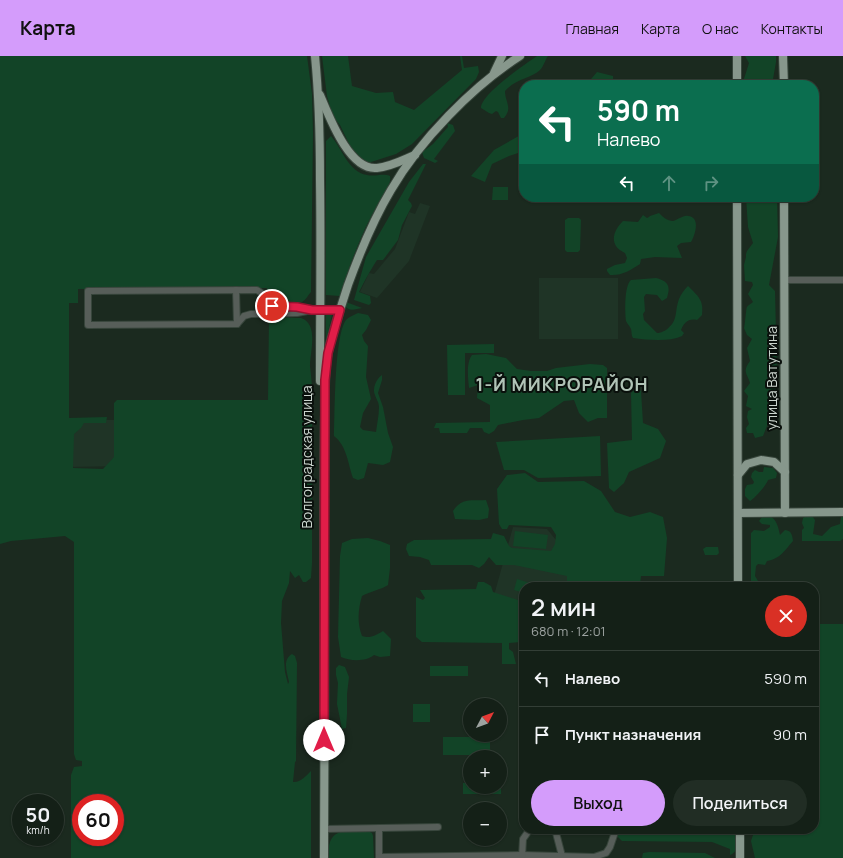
<!DOCTYPE html>
<html lang="ru">
<meta charset="utf-8">
<style>
:root{--surface:#142017;--page:#212d24;--text:#f1f3f6;--muted:#9da3a1;--line:#333e36;--accent:#d49cfb}
body{margin:0;font-family:Manrope,sans-serif;background:var(--page);color:var(--text);height:100vh;display:flex;flex-direction:column;font-size:15px;white-space:nowrap}
*{box-sizing:border-box;margin:0}
p{font-size:13px;color:var(--muted)}
.icon{flex:none;width:22px;height:22px;fill:none;stroke:currentColor;stroke-width:2;stroke-linecap:round;stroke-linejoin:round}
.map{position:relative;flex:1;overflow:hidden}
.drawer{position:absolute;left:519px;top:526px;width:300px;height:252px;display:flex;flex-direction:column;background:var(--surface);border-radius:16px;box-shadow:0 1px 3px #0004,0 0 0 1px var(--line)}
.drawer>*{flex:none}
.top-card{position:absolute;left:519px;top:24px;width:300px;height:122px;border-radius:16px;box-shadow:0 1px 3px #0004,0 0 0 1px var(--line);background:#0b6e4f;color:#fff;overflow:hidden}
.needle{width:26px;rotate:49deg}
.buttons{position:absolute;left:463px;top:642px;display:grid;gap:8px}
.buttons a{display:grid;place-items:center;width:44px;height:44px;border-radius:50%;background:var(--surface);box-shadow:0 1px 3px #0004,0 0 0 1px var(--line);font-size:20px}
.speed{position:absolute;left:12px;top:738px;display:flex;gap:8px;font-size:20px;font-weight:700;text-align:center}
.speed>*{display:grid;place-content:center;width:52px;height:52px;border-radius:50%;background:var(--surface);box-shadow:0 1px 3px #0004,0 0 0 1px var(--line);line-height:1}
.speed small{font-size:10px;font-weight:400}
.speed .limit{border:6px solid #d22;background:#fff;color:#111}
.pin{position:absolute;display:grid;place-items:center;width:34px;height:34px;color:#fff;margin:-17px;border:2px solid #fff;border-radius:50%;box-shadow:0 1px 4px #0007}
.me{position:absolute;width:44px;margin:-22px;rotate:0deg;stroke-linejoin:round;filter:drop-shadow(0 0 3px #0008)}
.turn{display:flex;align-items:center;gap:14px;height:84px;padding:0 12px;font-size:18px}
.turn .icon{width:52px;height:52px;stroke-width:2.5}
.turn b{display:block;font-size:28px;line-height:34px}
.lanes{display:flex;align-items:center;height:38px;padding:0 12px;background:#0003;justify-content:center;gap:20px;direction:ltr}
.lanes .off{opacity:.35}
.round{display:grid;place-items:center;flex:none;width:42px;height:42px;border-radius:21px;background:var(--page)}
.head{display:flex;align-items:center;justify-content:space-between;height:68px;padding:0 12px}
h1{font-size:24px;font-weight:600;line-height:30px}
.action{display:flex;gap:8px;margin-top:auto;padding:8px 12px}
.action a{flex:1;height:46px;border-radius:24px;background:var(--accent);color:#111;font-size:16px;font-weight:600;line-height:46px;text-align:center}
.action a+a{background:var(--page);color:var(--text)}
ul{padding:0;list-style:none}
li{display:flex;align-items:center;gap:12px;height:56px;padding:0 12px;border-top:1px solid var(--line)}
li div{flex:1}
li b{display:block;font-size:15px}
li em{font-style:normal}
header{display:flex;align-items:center;gap:24px;box-sizing:border-box;height:56px;padding:0 20px;background:var(--accent);color:#111}
header strong{font-size:19px}
nav{display:flex;gap:22px;margin-inline-start:auto;font-size:14px}
.map>svg:first-child{display:block}
.built{fill:#1f3426}
.green{fill:#124427;fill-rule:evenodd}
.lines{fill:none;stroke-linecap:round;stroke-linejoin:round}
.minor-casing{stroke:#37453b;stroke-width:8}
.major-casing{stroke:#37453b;stroke-width:10}
.minor{stroke:#575e59;stroke-width:6}
.major{stroke:#87978c;stroke-width:8}
.route-casing{stroke:#92132f;stroke-width:10}
.route{stroke:#e11d48;stroke-width:7}
.labels{text-anchor:middle;stroke-width:4;stroke-linejoin:round;paint-order:stroke}
.street-label{font-size:14px;fill:#cbd5ce;stroke:#0a100c}
.district-label{font-size:18px;font-weight:bold;letter-spacing:1px;fill:#b1c4b7;stroke:#0a100c}
</style>
<header>
<strong>Карта</strong>
<nav><a>Главная</a><a>Карта</a><a>О нас</a><a>Контакты</a></nav>
</header>
<div class="map">
<svg width="843" height="802" viewBox="0 0 843 802">
<rect width="100%" height="100%" fill="#1b2a1f"/>
<g class="built">
<polygon points="420,147 430,150 409,205 377,242 360,236 369,217 374,218 395,193 409,156 415,158"/>
<rect x="539" y="222" width="79" height="61"/>
<polygon points="67,364 124,364 125,410 67,411"/>
<polygon points="513,471 547,473 586,521 627,531 524,531 524,555 493,543"/>
</g>
<g class="green">
<path d="M0 0H307L312 38 313 77 311 236C308 239 306 244 302 246 293 250 280 248 271 248L268 243 267 232 78 233V247H69V362L107 361 106 367H84L81 372 74 378 73 412 103 413 114 401V347L117 344H268L269 261 301 262C319 268 310 296 310 310 311 319 312 327 312 336V507L311 522 306 526H303L299 519 295 522 290 515 289 527 282 545 281 567 285 616 288 628 289 626C287 616 282 604 292 598L295 600 297 607 296 705 295 706 293 726C300 727 306 720 311 715V802H71V719L74 711 82 710V705L76 704 74 698V486L65 480 11 485 0 488ZM81 747H115V781H81Z"/>
<polygon points="322,0 348,0 352,30 376,37 393,36 395,46 414,54 462,14 460,0 462,0 464,12 478,10 479,16 476,23 412,88 396,98 368,107 362,105 355,100 340,69 333,61 327,40"/>
<path d="M537 0H548C545 4 544 10 540 14 532 22 515 23 505 35 505 46 513 52 504 62H501L498 56 496 55 492 58 489 57 481 52C481 38 524 9 537 0Z"/>
<polygon points="745,0 776,0 776,6 772,29 743,29 743,26 749,7"/>
<polygon points="597,16 613,20 613,25 599,25 596,29 586,29"/>
<polygon points="447,67 453,69 455,75 434,103 438,105 435,107 424,102 422,96 433,88 448,71"/>
<polygon points="524,77 524,95 509,100 492,108 485,126 471,120 494,94"/>
<path d="M331 80C342 92 348 116 367 119 375 121 382 117 390 120 392 129 382 139 378 148 361 177 350 208 340 240L326 239V85Z"/>
<path d="M423 108H426L408 144 411 147 412 150 402 169 398 184 383 204H377C370 215 365 224 359 236L370 240 371 247 369 249 354 244 366 201 409 126Z"/>
<polygon points="493,131 508,131 508,144 492,144"/>
<path d="M746 141H777L778 181 769 229 775 235 777 319 774 352 763 380 755 382 753 377H747L746 372 749 368 747 361 748 355 752 353 746 350 748 340 744 335 750 327C747 317 742 316 750 305L747 292 752 283 747 279 744 272C745 269 746 252 747 251 748 249 752 247 753 246L748 238 753 229 752 226 745 225 744 209 746 201V198L747 195 753 187 748 171Z"/>
<path d="M659 157C663 161 667 165 673 165 678 164 683 159 688 160 701 161 695 179 691 186L681 187 677 190 682 202 655 201 641 203 640 208C631 214 621 220 610 219L607 215V213L615 209 625 207 627 202 625 197C609 190 612 176 623 165L638 166 643 159 647 162 649 161 650 160Z"/>
<polygon points="568,162 579,162 581,164 580,194 578,196 567,196 565,194 565,164"/>
<path d="M656 222C668 225 671 230 667 242L662 245 657 239 646 238 644 241 645 255 643 258 644 264 657 277C661 277 662 276 666 274 679 264 674 257 679 243 681 238 684 234 688 230 698 240 704 244 702 259L697 264C688 262 684 267 681 274L684 277 682 280C669 286 648 284 633 282 631 278 632 277 631 273 630 270 627 268 626 265 625 256 624 230 631 224Z"/>
<path d="M346 246 362 252C356 253 349 256 345 250Z"/>
<path d="M358 257 368 259 371 264 366 274 362 279 364 285 368 290 366 321 371 343 363 357 360 371 363 374 376 376C377 368 379 359 379 351 379 346 376 343 375 339 372 333 376 323 382 319V324L378 337 383 351 388 377 393 391 390 406 383 409 368 407 364 422 358 424 353 422C348 408 347 390 334 380 335 360 334 275 347 263 349 261 354 259 358 257Z"/>
<polygon points="326,259 332,259 326,285"/>
<polygon points="494,288 494,297 465,297 465,339 448,339 447,289"/>
<path d="M486 298 506 302 517 313 531 315H547L556 312 590 308 603 309 607 312V362H598L588 366 579 357 574 344 564 345 539 362 523 364 498 369 494 375 489 378 484 376 482 372H470L467 377H440L439 372H434L436 367 490 366V349L477 342 478 329 469 332C468 322 466 307 472 299Z"/>
<polygon points="636,332 641,335 643,367 658,373 666,385 660,402 629,416 624,427 614,436 609,432 607,387 632,384 631,337"/>
<polygon points="600,380 601,420 538,422 524,414 504,414 496,386"/>
<path d="M764 411 773 412 777 417 776 422 768 424C766 430 754 443 750 445L745 440V433L747 429 753 428 754 426 751 421 752 417 755 414 759 416H763Z"/>
<polygon points="525,417 538,426 584,425 601,435 615,456 630,461 650,456 663,461 667,482 664,520 641,520 640,528 633,531 567,531 567,520 514,509 496,509 489,501 484,508 479,512 472,509 431,509 429,504 420,501 409,500 406,493 407,488 414,484 491,483 493,477 504,480 509,490 512,492 551,495 555,488 556,479 551,471 509,469 507,473 502,473 499,468 497,433 507,419"/>
<path d="M486 444 489 453 488 462 479 464 455 463 453 455C462 441 471 445 486 444Z"/>
<path d="M769 460C777 463 778 471 780 479L785 474C792 475 792 479 793 485 785 494 780 503 767 505L765 509 758 508 756 510 755 520 758 525H787V531H751V477L754 474 764 475 770 471V469L762 468 759 465 762 461Z"/>
<polygon points="807,460 812,460 815,464 813,478 822,480 831,471 840,468 841,461 843,460 843,483 840,485 802,485 802,474 804,472 802,467 803,462"/>
<polygon points="515,475 548,479 546,493 513,490"/>
<path d="M368 482 380 485 390 489V512L388 529C380 534 371 535 362 540 358 553 357 567 362 580 370 583 376 579 383 575L391 583 390 600 380 601 374 599C366 606 350 605 341 601L338 581 340 500 342 487 352 483Z"/>
<polygon points="706,491 718,491 719,497 717,499 705,499 703,493"/>
<polygon points="517,523 536,529 536,531 524,531 524,537 514,534"/>
<polygon points="478,526 484,526 491,530 493,536 524,546 524,583 522,582 521,586 509,587 509,593 513,596 516,608 502,608 502,587 422,586 416,581 416,541 423,544 425,542 420,534 476,533"/>
<polygon points="814,568 843,568 843,802 755,802 751,785 755,773 814,773"/>
<polygon points="339,609 345,611 349,621 347,638 347,658 346,672 342,673 337,648 338,627 336,619 336,612"/>
<rect x="430" y="610" width="38" height="10"/>
<rect x="413" y="648" width="17" height="18"/>
<rect x="443" y="681" width="47" height="18"/>
<polygon points="521,684 524,685 524,722 522,721"/>
<polygon points="463,727 470,727 470,731 500,731 500,727 501,727 501,738 463,738"/>
<path d="M734 773C736 782 741 795 730 799V793L712 786 622 785 617 780 621 774Z"/>
<path d="M366 774 372 777 373 780 374 802H328C328 772 341 775 366 774Z"/>
<polygon points="649,796 705,797 715,802 642,802 643,797"/>
</g>
<g class="lines">
<defs>
<g id="minor">
<polyline points="785,224 843,224"/>
<polyline points="236,234 237,268"/>
<polyline points="312,254 297,257 251,258 244,260 237,268 88,269 88,235 257,234 263,238 273,251 297,251 312,254 340,253"/>
<polyline points="379,772 379,802"/>
<polyline points="324,773 438,771"/>
<polyline points="555,773 562,800"/>
<polyline points="379,801 522,799 594,801 606,797 610,791 616,773"/>
<polyline points="522,801 523,783 530,773"/>
</g>
<g id="major">
<path d="M315 0C319 41 320 83 320 124 321 191 320 258 320 325"/>
<polyline points="737,0 737,29"/>
<polyline points="783,0 784,29"/>
<polyline points="494,17 502,0"/>
<path d="M320 39C329 60 349 115 377 112 390 111 403 104 415 99"/>
<polyline points="737,141 738,531"/>
<polyline points="784,141 785,457"/>
<polyline points="738,419 747,408 761,404 774,406 785,416"/>
<polyline points="738,457 843,456"/>
<polyline points="740,773 740,802"/>
<path d="M324 802C325 687 324 572 324 457 324 424 324 390 325 357 325 337 324 316 328 296 333 274 341 251 348 229 360 196 373 164 391 134 420 84 472 31 520 0"/>
</g>
</defs>
<use href="#minor" class="minor-casing"/>
<use href="#major" class="major-casing"/>
<use href="#minor" class="minor"/>
<use href="#major" class="major"/>
</g>
<g class="lines">
<defs>
<polyline id="route" points="272,250 297,251 312,254 340,254 328,297 325,324 324,684"/>
</defs>
<use href="#route" class="route-casing"/>
<use href="#route" class="route"/>
</g>
<g class="labels">
<g class="street-label">
<text transform="translate(772 322) rotate(-90)" y="5">улица Ватутина</text>
<text transform="translate(307 401) rotate(-90)" y="5">Волгоградская улица</text>
</g>
<g class="district-label">
<text x="562" y="335">1-Й МИКРОРАЙОН</text>
</g>
</g>
</svg>
<div class="buttons">
<a><svg class="needle" viewBox="-14 -14 28 28"><path d="M0-13l5 13h-10z" fill="#e53935"/><path d="M0 13l5-13h-10z" fill="#9da3a1"/></svg></a>
<a>+</a>
<a>−</a>
</div>
<div class="speed"><div>50<small>km/h</small></div><div class="limit">60</div></div>
<div class="pin" style="left:272px;top:250px;background:#d93025"><svg class="icon" aria-label="arrive" viewBox="0 0 24 24"><path d="M6 21V4h12l-3 4 3 4H6"/></svg></div>
<svg class="me" style="left:324px;top:684px" viewBox="-20 -20 40 40"><circle r="19" fill="#fff"/><path d="M0-13L10 11 0 6-10 11z" fill="#e11d48"/></svg>
<div class="top-card">
<div class="turn"><svg class="icon" aria-label="left" viewBox="0 0 24 24"><path d="M17 20v-9H6M10 6l-5 5 5 5"/></svg><div><b>590 m</b>Налево</div></div>
<div class="lanes"><svg class="icon" aria-label="left" viewBox="0 0 24 24"><path d="M17 20v-9H6M10 6l-5 5 5 5"/></svg><svg class="icon off" aria-label="ahead" viewBox="0 0 24 24"><path d="M12 20V5M6 11l6-6 6 6"/></svg><svg class="icon off" aria-label="right" viewBox="0 0 24 24"><path d="M7 20v-9h11M14 6l5 5-5 5"/></svg></div>
</div>
<section class="drawer">
<div class="head"><div><h1>2 мин</h1><p>680 m · 12:01</p></div><a class="round" style="background:#d93025;color:#fff"><svg class="icon" aria-label="close" viewBox="0 0 24 24"><path d="M6 6l12 12M18 6L6 18"/></svg></a></div>
<ul>
<li><svg class="icon" aria-label="left" viewBox="0 0 24 24"><path d="M17 20v-9H6M10 6l-5 5 5 5"/></svg><div><b>Налево</b></div><em>590 m</em></li>
<li><svg class="icon" aria-label="arrive" viewBox="0 0 24 24"><path d="M6 21V4h12l-3 4 3 4H6"/></svg><div><b>Пункт назначения</b></div><em>90 m</em></li>
</ul>
<div class="action"><a>Выход</a><a>Поделиться</a></div>
</section>
</div>
